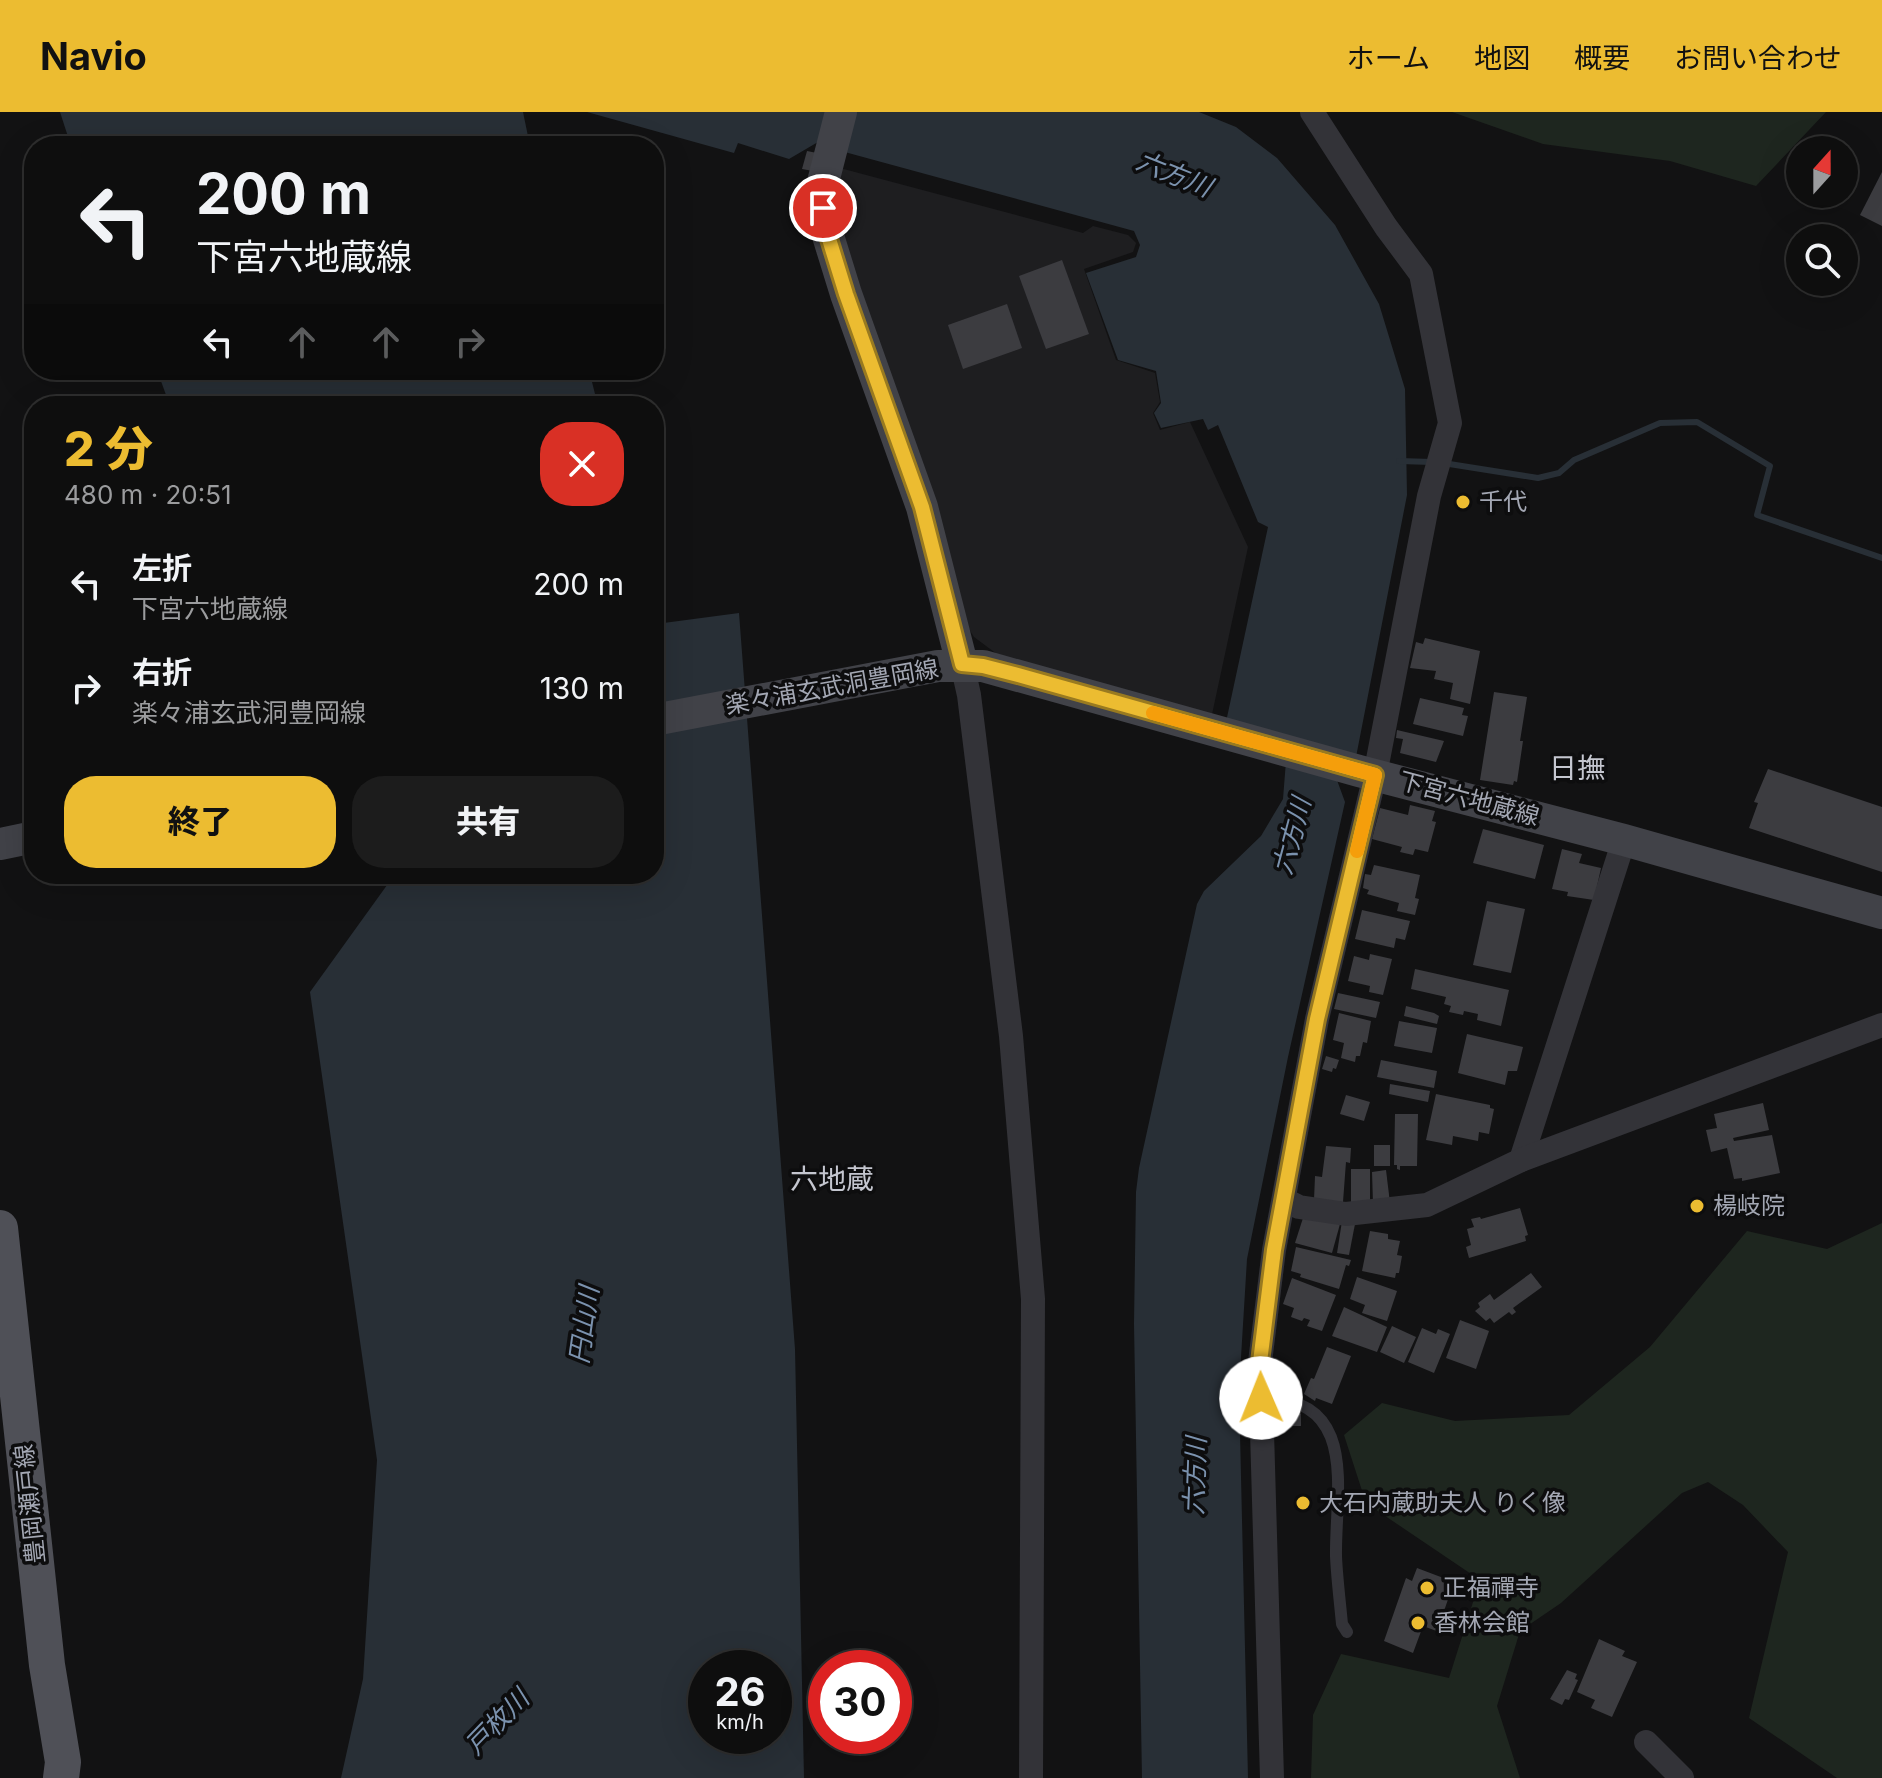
<!DOCTYPE html>
<html lang="ja">
<meta charset="utf-8">
<style>
:root{--surface:#0e0e0e;--page:#1c1c1c;--text:#f1f3f6;--muted:#9b9c9e;--line:#2e2e2e;--accent:#ecbc31}
body{margin:0;font-family:Inter,"Noto Sans JP",sans-serif;background:var(--page);color:var(--text);height:100vh;display:flex;flex-direction:column;font-size:30px;white-space:nowrap}
*{box-sizing:border-box;margin:0}
p{font-size:26px;color:var(--muted)}
.icon{flex:none;width:44px;height:44px;fill:none;stroke:currentColor;stroke-width:2;stroke-linecap:round;stroke-linejoin:round}
.map{position:relative;flex:1;overflow:hidden}
.sheet{position:absolute;left:24px;top:284px;width:640px;height:488px;display:flex;flex-direction:column;background:var(--surface);border-radius:32px;box-shadow:0 8px 32px #0002,0 0 0 2px var(--line)}
.sheet>*{flex:none}
.hud{position:absolute;left:24px;top:24px;width:640px;height:244px;border-radius:32px;box-shadow:0 8px 32px #0002,0 0 0 2px var(--line);background:#0e0e0e;color:var(--text);overflow:hidden}
.needle{width:52px;rotate:21deg}
.fabs{position:absolute;left:1786px;top:24px;display:grid;gap:16px}
.fabs a{display:grid;place-items:center;width:72px;height:72px;border-radius:50%;background:var(--surface);box-shadow:0 8px 32px #0002,0 0 0 2px var(--line);font-size:40px}
.speed{position:absolute;left:688px;top:1538px;display:flex;gap:16px;font-size:40px;font-weight:700;text-align:center}
.speed>*{display:grid;place-content:center;width:104px;height:104px;border-radius:50%;background:var(--surface);box-shadow:0 8px 32px #0002,0 0 0 2px var(--line);line-height:1}
.speed small{font-size:20px;font-weight:400}
.speed .limit{border:12px solid #d22;background:#fff;color:#111}
.pin{position:absolute;display:grid;place-items:center;width:68px;height:68px;color:#fff;margin:-34px;border:4px solid #fff;border-radius:50%;box-shadow:0 2px 8px #0007}
.me{position:absolute;width:88px;margin:-44px;rotate:359deg;stroke-linejoin:round;filter:drop-shadow(0 0 6px #0008)}
.turn{display:flex;align-items:center;gap:28px;height:168px;padding:0 40px;font-size:36px}
.turn .icon{width:104px;height:104px;stroke-width:2.5}
.turn b{display:block;font-size:56px;line-height:68px}
.lanes{display:flex;align-items:center;height:76px;padding:0 40px;background:#0003;justify-content:center;gap:40px;direction:ltr}
.lanes .off{opacity:.35}
.round{display:grid;place-items:center;flex:none;width:84px;height:84px;border-radius:32px;background:var(--page)}
.head{display:flex;align-items:center;justify-content:space-between;height:136px;padding:0 40px}
h1{font-size:48px;font-weight:800;line-height:60px;color:var(--accent)}
.primary-button{display:flex;gap:16px;margin-top:auto;padding:16px 40px}
.primary-button a{flex:1;height:92px;border-radius:32px;background:var(--accent);color:#111;font-size:32px;font-weight:800;line-height:92px;text-align:center}
.primary-button a+a{background:var(--page);color:var(--text)}
ul{padding:0;list-style:none}
li{display:flex;align-items:center;gap:24px;height:104px;padding:0 40px}
li div{flex:1}
li b{display:block;font-size:30px}
li em{font-style:normal}
header{display:flex;align-items:center;gap:48px;box-sizing:border-box;height:112px;padding:0 40px;background:var(--accent);color:#111}
header strong{font-size:38px}
nav{display:flex;gap:44px;margin-inline-start:auto;font-size:28px}
.map>svg:first-child{display:block}
.built{fill:#1e1e20}
.green{fill:#1e261f}
.water{fill:#282f36;fill-rule:evenodd}
.lines{fill:none;stroke-linecap:round;stroke-linejoin:round}
.stream{stroke:#282f36;stroke-width:6}
.building{fill:#3c3c40}
.service{stroke:#333338;stroke-width:12}
.minor{stroke:#333338;stroke-width:24}
.secondary{stroke:#414248;stroke-width:32}
.primary{stroke:#4f5057;stroke-width:36}
.route-casing{stroke:#997a20;stroke-width:20}
.route{stroke:#ecbc31;stroke-width:14}
.slow{stroke:#f59e0b;stroke-width:14}
.poi-dot{fill:#ecbc31;stroke:#0d0d0e;stroke-width:3}
.labels{text-anchor:middle;stroke-width:7;stroke-linejoin:round;paint-order:stroke}
.poi-label{font-size:24px;fill:#a3a7b3;stroke:#0d0d0e;text-anchor:start}
.street-label{font-size:24px;fill:#a3a7b3;stroke:#0d0d0e}
.water-label{font-size:26px;font-style:italic;fill:#7b92ae;stroke:#0d0d0e}
.quarter-label{font-size:28px;fill:#c4c6cf;stroke:#0d0d0e}
</style>
<header>
<strong>Navio</strong>
<nav><a>ホーム</a><a>地図</a><a>概要</a><a>お問い合わせ</a></nav>
</header>
<div class="map">
<svg width="1882" height="1666" viewBox="0 0 1882 1666">
<rect width="100%" height="100%" fill="#121213"/>
<polygon class="built" points="840,56 1083,121 1093,114 1128,123 1136,131 1133,140 1084,157 1116,248 1155,261 1160,290 1153,301 1160,318 1190,310 1248,435 1211,607 1009,551 974,525 964,509 838,123 835,77"/>
<g class="green">
<polygon points="1452,0 1826,0 1756,74 1670,49 1543,32"/>
<polygon points="1882,1111 1882,1666 1837,1666 1749,1606 1788,1440 1743,1393 1708,1370 1682,1381 1561,1491 1520,1519 1497,1594 1520,1666 1311,1666 1313,1603 1341,1542 1449,1566 1480,1468 1366,1391 1344,1323 1382,1291 1455,1309 1569,1303 1650,1235 1747,1119 1827,1137"/>
</g>
<g class="water">
<polygon points="60,0 523,0 530,34 71,34"/>
<polygon points="587,0 1199,0 1236,15 1277,46 1335,113 1379,192 1405,277 1407,383 1356,645 1334,660 1345,690 1288,945 1247,1147 1239,1278 1248,1666 1142,1666 1134,1212 1136,1080 1139,1056 1197,792 1204,779 1261,724 1283,687 1286,649 1226,610 1268,415 1258,410 1218,313 1208,318 1203,307 1161,316 1154,301 1161,291 1156,259 1118,248 1086,161 1136,145 1140,133 1134,119 841,39 818,30 789,47 738,31 734,41"/>
<polygon points="157,258 589,258 598,294 170,294"/>
<path d="M739 501 795 1237 804 1666H341L363 1567 377 1348 310 880 395 762H654V506L656 512ZM706 1556H774V1624H706Z"/>
</g>
<g class="lines">
<g class="stream">
<polyline points="1399,349 1432,350"/>
<polyline points="1443,351 1538,366 1559,361 1574,348 1660,311 1697,310 1770,354 1757,403 1882,446"/>
</g>
</g>
<g class="building">
<polygon points="807,39 817,41 813,59 802,57"/>
<polygon points="1882,60 1882,114 1860,103"/>
<polygon points="1062,148 1089,222 1046,237 1019,164"/>
<polygon points="1007,192 1022,236 963,257 948,213"/>
<polygon points="1425,526 1480,539 1470,592 1450,587 1453,571 1434,567 1436,559 1410,556 1416,530 1423,532"/>
<polygon points="1494,580 1527,585 1520,629 1523,629 1517,670 1514,669 1513,673 1480,668"/>
<polygon points="1420,586 1464,596 1462,603 1468,604 1463,624 1413,612"/>
<polygon points="1397,618 1444,629 1436,650 1400,641 1403,627 1396,626"/>
<polygon points="1768,657 1882,695 1882,760 1749,716 1758,691 1754,690"/>
<polygon points="1410,693 1435,699 1432,709 1436,710 1428,740 1415,737 1413,743 1400,740 1402,735 1372,727 1380,696 1408,703"/>
<polygon points="1483,717 1544,733 1535,767 1473,751"/>
<polygon points="1562,737 1582,742 1579,751 1601,756 1594,788 1567,784 1568,780 1552,777"/>
<polygon points="1374,753 1420,763 1415,786 1419,787 1415,803 1397,799 1399,791 1367,782 1369,778 1363,776 1365,762 1371,763"/>
<polygon points="1487,789 1525,797 1511,861 1473,853"/>
<polygon points="1362,798 1410,809 1405,828 1396,826 1394,836 1355,827"/>
<polygon points="1370,842 1392,847 1383,883 1369,880 1370,874 1348,869 1354,844 1369,848"/>
<polygon points="1415,857 1509,878 1501,914 1477,908 1478,902 1464,899 1463,903 1449,900 1451,894 1444,892 1446,885 1411,877"/>
<polygon points="1338,881 1380,890 1376,906 1334,897"/>
<polygon points="1406,894 1434,901 1439,904 1437,912 1404,904"/>
<polygon points="1339,901 1371,909 1367,931 1363,930 1360,944 1356,944 1355,950 1341,946 1344,931 1333,928"/>
<polygon points="1399,909 1437,916 1432,941 1394,934"/>
<polygon points="1467,922 1523,935 1517,959 1508,959 1505,973 1458,961"/>
<polygon points="1326,944 1339,948 1336,957 1333,956 1332,960 1322,957"/>
<polygon points="1381,948 1437,959 1434,976 1377,965"/>
<polygon points="1390,972 1430,979 1428,990 1389,982"/>
<polygon points="1436,982 1490,993 1490,996 1494,997 1489,1022 1479,1020 1478,1029 1453,1024 1452,1033 1426,1028"/>
<polygon points="1346,983 1370,990 1364,1009 1340,1002"/>
<polygon points="1763,991 1769,1018 1733,1026 1734,1029 1772,1023 1780,1061 1742,1069 1742,1066 1734,1067 1727,1036 1711,1040 1706,1018 1717,1016 1714,1002"/>
<polygon points="1395,1002 1418,1002 1417,1054 1400,1054 1400,1058 1397,1057 1397,1053 1394,1053"/>
<rect x="1374" y="1033" width="16" height="21"/>
<polygon points="1326,1034 1351,1036 1350,1051 1346,1050 1343,1090 1314,1088 1315,1064 1322,1065"/>
<rect x="1351" y="1057" width="19" height="36"/>
<polygon points="1386,1058 1390,1091 1373,1092 1372,1060"/>
<polygon points="1520,1096 1528,1123 1525,1124 1526,1129 1469,1146 1466,1135 1471,1133 1467,1117 1474,1115 1471,1107 1480,1105 1481,1107"/>
<polygon points="1303,1106 1340,1112 1332,1141 1295,1131"/>
<polygon points="1342,1109 1355,1112 1349,1143 1337,1141"/>
<polygon points="1370,1119 1388,1122 1388,1127 1400,1129 1397,1143 1402,1144 1399,1161 1396,1161 1395,1166 1362,1159"/>
<polygon points="1296,1135 1351,1148 1349,1154 1346,1153 1339,1177 1300,1165 1301,1162 1291,1159"/>
<polygon points="1531,1161 1542,1175 1513,1196 1516,1200 1512,1203 1509,1200 1494,1211 1490,1206 1486,1209 1475,1199 1480,1195 1478,1191 1490,1182 1494,1188"/>
<polygon points="1357,1165 1397,1179 1387,1209 1362,1201 1365,1193 1350,1187"/>
<polygon points="1292,1166 1336,1183 1322,1219 1307,1214 1310,1208 1304,1206 1302,1209 1291,1205 1294,1196 1283,1192"/>
<polygon points="1344,1195 1387,1215 1377,1240 1332,1224"/>
<polygon points="1460,1208 1489,1219 1476,1257 1446,1246"/>
<polygon points="1392,1214 1416,1225 1404,1251 1380,1240"/>
<polygon points="1422,1216 1436,1222 1438,1217 1450,1222 1434,1261 1408,1250"/>
<polygon points="1327,1235 1351,1244 1332,1292 1316,1286 1315,1289 1304,1282 1311,1266 1314,1267"/>
<rect x="1286" y="1302" width="15" height="12"/>
<polygon points="1417,1456 1454,1470 1444,1499 1450,1501 1442,1521 1423,1514 1413,1541 1384,1529 1406,1466 1412,1469"/>
<polygon points="1599,1527 1625,1539 1622,1544 1637,1550 1612,1605 1591,1596 1595,1588 1577,1580"/>
<polygon points="1567,1558 1577,1562 1575,1567 1578,1568 1569,1588 1565,1587 1562,1593 1550,1587"/>
</g>
<g class="lines">
<path class="service" d="M1261 1286C1360 1285 1335 1379 1336 1444 1337 1467 1340 1490 1342 1512L1347 1520"/>
<g class="minor">
<polyline points="962,552 969,583 1011,924 1033,1187 1031,1666"/>
<polyline points="1521,1048 1624,728"/>
<polyline points="1285,1088 1299,1095 1346,1102 1427,1093 1521,1048 1882,913"/>
<polyline points="1646,1630 1682,1666"/>
<polyline points="1272,1666 1260,1250 1274,1138 1317,907 1375,663 1429,384 1450,311 1421,162 1386,115 1312,0"/>
</g>
<g class="secondary">
<polyline points="841,0 821,78 825,114 846,182 922,395 962,552"/>
<polyline points="654,608 938,554 983,554 1359,659 1624,728 1882,801"/>
<polyline points="0,732 34,725"/>
</g>
<polyline class="primary" points="0,1116 47,1553 63,1650 61,1666"/>
</g>
<g class="lines">
<defs>
<polyline id="route" points="823,96 825,114 846,182 922,395 962,552 983,554 1018,563 1375,663 1317,907 1274,1138 1260,1250 1261,1286"/>
</defs>
<use href="#route" class="route-casing"/>
<use href="#route" class="route"/>
<polyline class="slow" points="1153,601 1375,663 1357,739"/>
</g>
<g class="poi-dot">
<circle cx="1463" cy="390" r="8"/>
<circle cx="1697" cy="1094" r="8"/>
<circle cx="1303" cy="1391" r="8"/>
<circle cx="1427" cy="1476" r="8"/>
<circle cx="1418" cy="1511" r="8"/>
</g>
<g class="labels">
<g class="poi-label">
<text x="1479" y="398">千代</text>
<text x="1713" y="1102">楊岐院</text>
<text x="1319" y="1399">大石内蔵助夫人 りく像</text>
<text x="1443" y="1484">正福禪寺</text>
<text x="1434" y="1519">香林会館</text>
</g>
<g class="street-label">
<text transform="translate(832 575) rotate(-10)" y="8">楽々浦玄武洞豊岡線</text>
<text transform="translate(1469 687) rotate(15)" y="8">下宮六地蔵線</text>
<text transform="translate(30 1392) rotate(-96)" y="8">豊岡瀬戸線</text>
</g>
<g class="water-label">
<text transform="translate(1174 62) rotate(22)" y="9">六方川</text>
<text transform="translate(1292 724) rotate(-75)" y="9">六方川</text>
<text transform="translate(584 1213) rotate(-82)" y="9">円山川</text>
<text transform="translate(1195 1364) rotate(-88)" y="9">六方川</text>
<text transform="translate(497 1610) rotate(-46)" y="9">戸枚川</text>
</g>
<g class="quarter-label">
<text x="1577" y="666">日撫</text>
<text x="832" y="1077">六地蔵</text>
</g>
</g>
</svg>
<div class="fabs">
<a><svg class="needle" viewBox="-14 -14 28 28"><path d="M0-13l5 13h-10z" fill="#e53935"/><path d="M0 13l5-13h-10z" fill="#9b9c9e"/></svg></a>
<a><svg class="icon" aria-label="search" viewBox="0 0 24 24"><circle cx="10" cy="10" r="6"/><path d="M15 15l6 6"/></svg></a>
</div>
<div class="speed"><div>26<small>km/h</small></div><div class="limit">30</div></div>
<div class="pin" style="left:823px;top:96px;background:#d93025"><svg class="icon" aria-label="arrive" viewBox="0 0 24 24"><path d="M6 21V4h12l-3 4 3 4H6"/></svg></div>
<svg class="me" style="left:1261px;top:1286px" viewBox="-20 -20 40 40"><circle r="19" fill="#fff"/><path d="M0-13L10 11 0 6-10 11z" fill="#ecbc31"/></svg>
<div class="hud">
<div class="turn"><svg class="icon" aria-label="left" viewBox="0 0 24 24"><path d="M17 20v-9H6M10 6l-5 5 5 5"/></svg><div><b>200 m</b>下宮六地蔵線</div></div>
<div class="lanes"><svg class="icon" aria-label="left" viewBox="0 0 24 24"><path d="M17 20v-9H6M10 6l-5 5 5 5"/></svg><svg class="icon off" aria-label="ahead" viewBox="0 0 24 24"><path d="M12 20V5M6 11l6-6 6 6"/></svg><svg class="icon off" aria-label="ahead" viewBox="0 0 24 24"><path d="M12 20V5M6 11l6-6 6 6"/></svg><svg class="icon off" aria-label="right" viewBox="0 0 24 24"><path d="M7 20v-9h11M14 6l5 5-5 5"/></svg></div>
</div>
<section class="sheet">
<div class="head"><div><h1>2 分</h1><p>480 m · 20:51</p></div><a class="round" style="background:#d93025;color:#fff"><svg class="icon" aria-label="close" viewBox="0 0 24 24"><path d="M6 6l12 12M18 6L6 18"/></svg></a></div>
<ul>
<li><svg class="icon" aria-label="left" viewBox="0 0 24 24"><path d="M17 20v-9H6M10 6l-5 5 5 5"/></svg><div><b>左折</b><p>下宮六地蔵線</p></div><em>200 m</em></li>
<li><svg class="icon" aria-label="right" viewBox="0 0 24 24"><path d="M7 20v-9h11M14 6l5 5-5 5"/></svg><div><b>右折</b><p>楽々浦玄武洞豊岡線</p></div><em>130 m</em></li>
</ul>
<div class="primary-button"><a>終了</a><a>共有</a></div>
</section>
</div>
